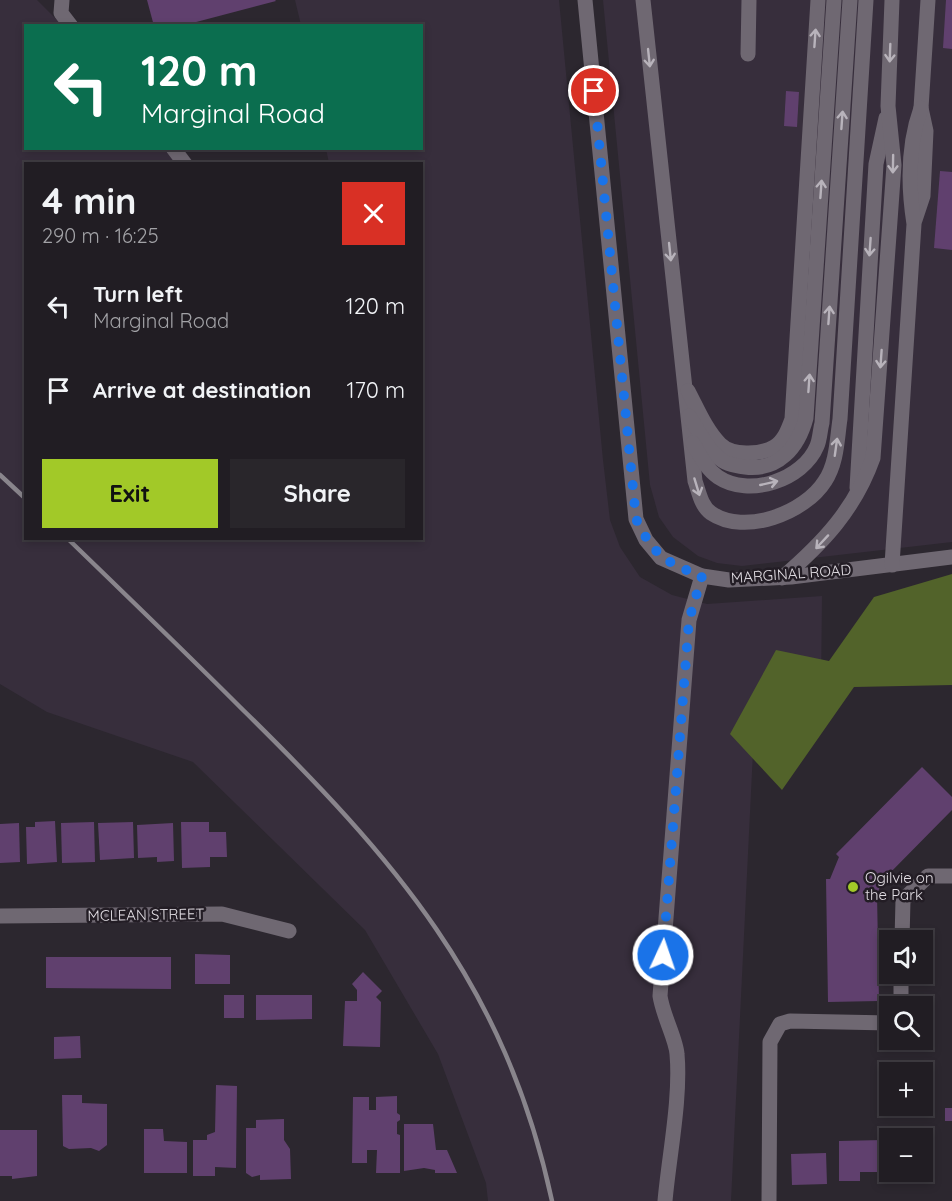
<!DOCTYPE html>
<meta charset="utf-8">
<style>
:root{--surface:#211d23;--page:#29262b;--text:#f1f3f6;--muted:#a2a2a6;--line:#3e3b41;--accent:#a2c928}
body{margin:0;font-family:Quicksand,sans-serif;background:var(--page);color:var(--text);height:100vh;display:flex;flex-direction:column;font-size:22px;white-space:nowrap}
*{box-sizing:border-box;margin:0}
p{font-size:20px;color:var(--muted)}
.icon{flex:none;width:33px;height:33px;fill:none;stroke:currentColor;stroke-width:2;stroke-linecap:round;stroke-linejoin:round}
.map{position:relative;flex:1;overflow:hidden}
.details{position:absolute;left:24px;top:162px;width:399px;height:378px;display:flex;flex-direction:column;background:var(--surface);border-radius:0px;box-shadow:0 3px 9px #0003,0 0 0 2px var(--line)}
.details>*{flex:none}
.guide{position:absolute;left:24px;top:24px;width:399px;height:126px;border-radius:0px;box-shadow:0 3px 9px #0003,0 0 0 2px var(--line);background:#0b6e4f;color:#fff;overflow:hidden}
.controls{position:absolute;left:879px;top:930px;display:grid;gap:12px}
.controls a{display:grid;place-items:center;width:54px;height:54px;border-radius:0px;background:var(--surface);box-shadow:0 3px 9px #0003,0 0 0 2px var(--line);font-size:30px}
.pin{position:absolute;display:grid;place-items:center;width:51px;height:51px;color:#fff;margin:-26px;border:3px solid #fff;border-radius:50%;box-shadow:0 2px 6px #0007}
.me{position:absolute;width:66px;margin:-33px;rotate:3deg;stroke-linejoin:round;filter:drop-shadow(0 0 4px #0008)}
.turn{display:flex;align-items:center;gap:21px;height:126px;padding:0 18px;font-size:27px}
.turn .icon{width:78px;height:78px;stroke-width:2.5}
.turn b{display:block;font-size:42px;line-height:51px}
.round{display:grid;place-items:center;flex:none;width:63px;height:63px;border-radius:0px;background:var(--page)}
.summary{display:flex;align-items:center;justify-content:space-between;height:102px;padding:0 18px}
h1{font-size:36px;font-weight:800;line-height:45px}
.cta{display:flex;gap:12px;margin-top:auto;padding:12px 18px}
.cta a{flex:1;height:69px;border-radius:0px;background:var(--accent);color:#111;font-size:24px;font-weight:800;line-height:69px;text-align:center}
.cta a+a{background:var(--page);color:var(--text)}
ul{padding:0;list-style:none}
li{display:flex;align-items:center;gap:18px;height:84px;padding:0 18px}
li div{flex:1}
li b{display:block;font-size:22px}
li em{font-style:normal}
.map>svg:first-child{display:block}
.built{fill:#372e3c}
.forest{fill:#52632a}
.building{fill:#60406e}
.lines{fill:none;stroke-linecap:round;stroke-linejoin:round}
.minor{stroke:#6f6872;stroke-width:15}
.rail{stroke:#89858c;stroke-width:4.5}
.oneway{stroke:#b8b3bb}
.route{stroke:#1a73e8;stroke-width:10;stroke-dasharray:0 18}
.poi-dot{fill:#a2c928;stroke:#231d25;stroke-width:2}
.labels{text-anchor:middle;stroke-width:5;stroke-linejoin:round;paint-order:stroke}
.street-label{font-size:15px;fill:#e0dce2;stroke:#231d25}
.poi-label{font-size:15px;fill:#e0dce2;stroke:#231d25;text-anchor:start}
</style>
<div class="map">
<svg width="952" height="1201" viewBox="0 0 952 1201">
<rect width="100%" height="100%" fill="#2c272f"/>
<g class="built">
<polygon points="0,0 37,0 62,25 26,26 26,148 174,149 186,163 26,164 26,538 422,538 422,164 329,163 326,149 422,148 422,26 301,25 295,0 559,0 603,460 610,520 620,547 640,577 672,595 707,604 822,596 821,688 756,690 731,1201 488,1201 486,1183 438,1054 365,930 193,762 47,712 0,684"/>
<polygon points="603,0 952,0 952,542 742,566 717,563 698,556 673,537 659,517 650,485"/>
</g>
<polygon class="forest" points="952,574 952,685 854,687 782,790 730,734 776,650 829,661 874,597"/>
<g class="building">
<polygon points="147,0 275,0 276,1 181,26 154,26"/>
<polygon points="946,0 952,0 952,49 943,48"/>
<polygon points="786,91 799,92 797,127 784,126"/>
<polygon points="940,171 952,172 952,250 934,248"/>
<polygon points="922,767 952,797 952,810 883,880 877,894 879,1001 828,1002 826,879 830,879 839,857 836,854"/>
<polygon points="55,821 57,862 27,864 26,827 35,827 35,822"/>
<polygon points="94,822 95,862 62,863 61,823"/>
<polygon points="133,822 134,858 100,860 98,823"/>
<polygon points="181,822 209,822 209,832 226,832 227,857 210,857 210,867 182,868"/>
<polygon points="19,823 20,862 0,863 0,824"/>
<polygon points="173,823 174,861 157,862 157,857 138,858 137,825"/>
<polygon points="195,954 230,955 230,984 195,984"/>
<polygon points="46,957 171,957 171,989 46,988"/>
<polygon points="363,972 382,991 376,997 381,1002 380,1047 343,1046 345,1001 357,1001 357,990 352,984"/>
<rect x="224" y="995" width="20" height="23"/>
<polygon points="256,995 312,995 312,1019 256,1020"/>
<polygon points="80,1036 81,1058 54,1059 54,1037"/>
<polygon points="216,1085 237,1086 236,1168 215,1167 215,1176 193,1176 193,1140 207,1140 207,1135 215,1132"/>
<polygon points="62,1095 82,1095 82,1103 107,1104 107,1145 99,1151 91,1148 69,1149 63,1146"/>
<polygon points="397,1096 397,1113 400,1115 400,1120 397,1122 397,1134 400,1135 400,1173 376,1173 377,1150 367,1150 367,1163 352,1163 353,1097 369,1097 369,1110 376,1110 376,1097"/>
<rect x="945" y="1108" width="7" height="13"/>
<polygon points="284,1119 284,1140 290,1149 291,1179 260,1180 260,1175 252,1177 246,1173 246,1128 256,1128 256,1120"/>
<polygon points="404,1124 433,1124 436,1150 447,1150 457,1173 435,1173 435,1170 424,1168 404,1171"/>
<polygon points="144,1129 163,1129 164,1141 187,1142 187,1173 144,1173"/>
<polygon points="0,1130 37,1130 37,1176 12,1179 12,1176 0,1176"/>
<polygon points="883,1140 883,1172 860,1172 860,1181 839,1181 839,1141"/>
<polygon points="826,1153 827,1184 792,1185 791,1154"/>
<polygon points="932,1154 933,1183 894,1182 894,1172 922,1172 922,1155"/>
</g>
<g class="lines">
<g class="minor">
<polyline points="62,0 61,13 71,26"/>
<polyline points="585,0 636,519 646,540 661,558 702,576 729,580 791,577 952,557"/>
<path d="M643 0 695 481C699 492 701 506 711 513 745 536 805 513 825 481 837 463 837 439 840 419L866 0"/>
<polyline points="748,54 749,0"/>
<polyline points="173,148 185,164"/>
<polyline points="915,220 923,196 926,131 921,108 928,0"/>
<path d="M688 391C697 408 706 430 720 444 732 456 760 455 774 447 784 441 788 430 792 419L818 0"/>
<path d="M689 416C698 430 706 448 719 458 725 464 736 466 745 467 778 471 798 448 806 418L834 0"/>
<path d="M693 443C700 455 706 469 718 477 749 498 803 480 817 446 820 439 820 430 822 423L850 0"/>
<polyline points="857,488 876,164 886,118"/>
<path d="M892 565 914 224C908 186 908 144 921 108"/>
<path d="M782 578C823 543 855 509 873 458L894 165 888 106 892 0"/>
<polyline points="0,916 222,914 289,931"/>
<polyline points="902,940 903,900 928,876 952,876"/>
<polyline points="901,1006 901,974"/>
<path d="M665 1201C669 1156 681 1098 677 1054 676 1039 663 1016 660 996L689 620 702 576"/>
<polyline points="769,1201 770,1042 780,1024 790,1021 890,1023"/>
</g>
<g class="rail">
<polyline points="0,475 26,499"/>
<path d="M67 538C125 594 183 650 240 707 394 858 505 983 552 1201"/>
</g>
</g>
<defs><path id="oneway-shaft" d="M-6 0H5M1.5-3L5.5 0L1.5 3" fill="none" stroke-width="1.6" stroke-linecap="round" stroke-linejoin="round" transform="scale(1.5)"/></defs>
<g class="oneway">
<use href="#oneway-shaft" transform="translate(815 38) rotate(-86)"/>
<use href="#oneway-shaft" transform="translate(890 53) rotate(92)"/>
<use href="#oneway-shaft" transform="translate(649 58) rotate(84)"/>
<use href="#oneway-shaft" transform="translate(842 120) rotate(-86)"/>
<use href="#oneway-shaft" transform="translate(893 164) rotate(91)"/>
<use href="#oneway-shaft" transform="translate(821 189) rotate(-86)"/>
<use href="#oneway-shaft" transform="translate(870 247) rotate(94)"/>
<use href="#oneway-shaft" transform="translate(670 252) rotate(84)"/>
<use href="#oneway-shaft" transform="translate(829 315) rotate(-86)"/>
<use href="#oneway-shaft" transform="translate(881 359) rotate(94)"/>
<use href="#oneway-shaft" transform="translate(809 383) rotate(-86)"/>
<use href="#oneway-shaft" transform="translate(836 447) rotate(-82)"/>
<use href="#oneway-shaft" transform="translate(769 483) rotate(-13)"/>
<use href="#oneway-shaft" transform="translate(697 487) rotate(73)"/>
<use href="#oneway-shaft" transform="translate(822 542) rotate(133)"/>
</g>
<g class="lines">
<path class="route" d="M594 91 636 519C653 554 665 563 702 576L689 620 663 955"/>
</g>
<circle class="poi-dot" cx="853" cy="887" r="6"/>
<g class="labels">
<g class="street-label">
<text transform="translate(791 574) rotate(-4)" y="5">MARGINAL ROAD</text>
<text transform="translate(146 915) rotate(-1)" y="5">MCLEAN STREET</text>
</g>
<g class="poi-label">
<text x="865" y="883">Ogilvie on<tspan x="865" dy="17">the Park</tspan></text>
</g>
</g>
</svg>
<div class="controls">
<a><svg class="icon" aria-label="sound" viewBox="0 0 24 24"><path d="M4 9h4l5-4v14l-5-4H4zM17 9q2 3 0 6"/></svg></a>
<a><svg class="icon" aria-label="search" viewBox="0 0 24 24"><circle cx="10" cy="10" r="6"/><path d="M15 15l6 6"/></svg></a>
<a>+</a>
<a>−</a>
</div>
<div class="pin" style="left:594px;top:91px;background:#d93025"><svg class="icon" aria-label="arrive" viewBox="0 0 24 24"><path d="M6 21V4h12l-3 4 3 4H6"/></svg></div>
<svg class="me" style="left:663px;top:955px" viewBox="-20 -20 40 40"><circle r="17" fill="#1a73e8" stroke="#fff" stroke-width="3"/><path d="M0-11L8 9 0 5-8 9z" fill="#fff"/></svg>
<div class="guide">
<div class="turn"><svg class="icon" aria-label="left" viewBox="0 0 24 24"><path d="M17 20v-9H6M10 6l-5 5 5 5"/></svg><div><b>120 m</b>Marginal Road</div></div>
</div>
<section class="details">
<div class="summary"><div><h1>4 min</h1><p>290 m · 16:25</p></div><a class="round" style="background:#d93025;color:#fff"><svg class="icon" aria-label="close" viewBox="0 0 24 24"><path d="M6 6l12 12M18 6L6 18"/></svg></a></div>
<ul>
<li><svg class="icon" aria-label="left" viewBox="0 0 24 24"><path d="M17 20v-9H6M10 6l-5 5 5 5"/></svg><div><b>Turn left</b><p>Marginal Road</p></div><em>120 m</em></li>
<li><svg class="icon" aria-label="arrive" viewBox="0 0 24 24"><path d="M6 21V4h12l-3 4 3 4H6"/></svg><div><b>Arrive at destination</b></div><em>170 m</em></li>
</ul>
<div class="cta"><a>Exit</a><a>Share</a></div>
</section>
</div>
